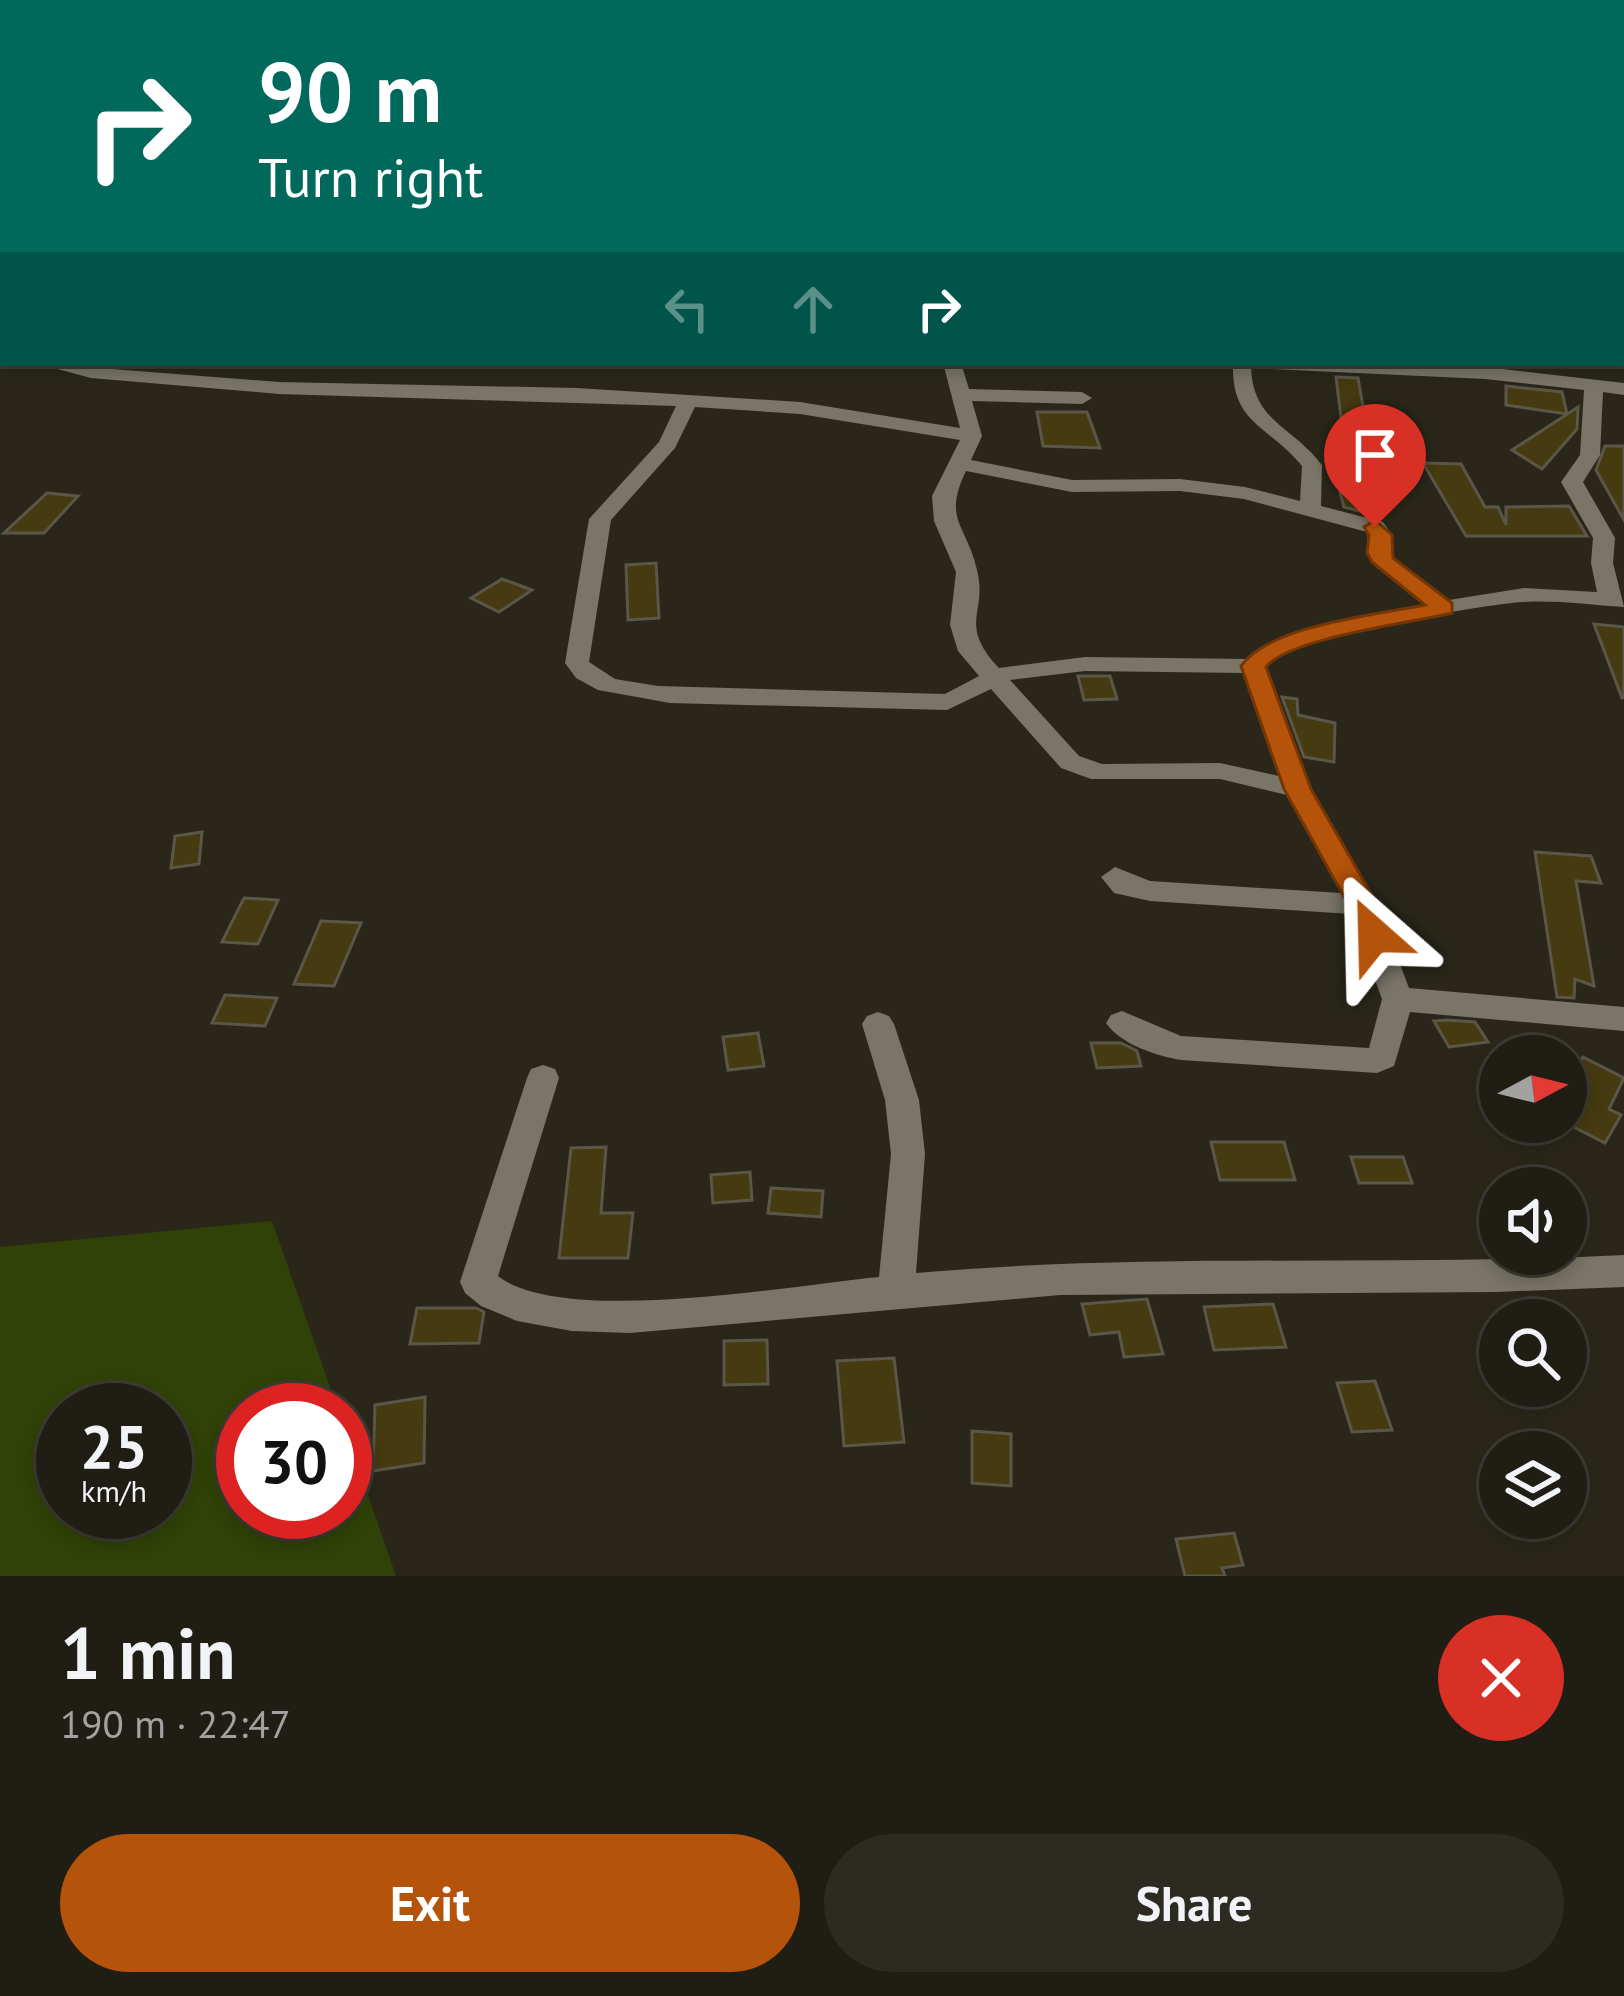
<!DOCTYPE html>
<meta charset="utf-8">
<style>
:root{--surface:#201d14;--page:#2d2a22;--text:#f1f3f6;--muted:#a2a2a0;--line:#3d3b34;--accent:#b45309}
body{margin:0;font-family:"PT Sans",sans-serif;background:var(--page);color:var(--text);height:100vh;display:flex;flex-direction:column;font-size:45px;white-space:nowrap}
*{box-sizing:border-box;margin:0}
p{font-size:39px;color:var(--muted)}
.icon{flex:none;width:66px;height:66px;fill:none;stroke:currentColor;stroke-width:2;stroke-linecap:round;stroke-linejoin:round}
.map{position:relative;height:1576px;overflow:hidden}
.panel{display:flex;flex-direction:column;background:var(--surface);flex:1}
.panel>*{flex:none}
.banner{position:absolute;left:0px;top:0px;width:1626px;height:366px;box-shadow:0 6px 18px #0003,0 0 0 3px var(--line);background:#00695c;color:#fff;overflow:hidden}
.needle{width:78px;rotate:83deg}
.tools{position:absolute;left:1479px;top:1035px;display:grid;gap:24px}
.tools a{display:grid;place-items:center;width:108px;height:108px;border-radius:50%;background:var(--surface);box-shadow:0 6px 18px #0003,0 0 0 3px var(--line);font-size:60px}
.speed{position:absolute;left:36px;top:1383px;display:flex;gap:24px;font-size:60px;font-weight:700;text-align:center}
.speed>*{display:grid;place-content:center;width:156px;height:156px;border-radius:50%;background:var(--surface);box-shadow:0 6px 18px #0003,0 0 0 3px var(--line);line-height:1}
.speed small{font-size:30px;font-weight:400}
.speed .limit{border:18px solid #d22;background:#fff;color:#111}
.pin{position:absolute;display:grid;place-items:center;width:102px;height:102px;color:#fff;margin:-123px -51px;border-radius:50% 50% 50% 0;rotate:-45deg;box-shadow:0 0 12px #0007}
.pin .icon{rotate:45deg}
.me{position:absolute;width:132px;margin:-66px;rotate:335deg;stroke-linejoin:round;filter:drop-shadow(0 0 9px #0008)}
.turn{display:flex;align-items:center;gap:42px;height:252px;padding:0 60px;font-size:54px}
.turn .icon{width:156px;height:156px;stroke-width:2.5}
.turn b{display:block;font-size:84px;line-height:102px}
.lanes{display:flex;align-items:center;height:114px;padding:0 60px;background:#0003;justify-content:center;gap:60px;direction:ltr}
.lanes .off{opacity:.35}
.round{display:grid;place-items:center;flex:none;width:126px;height:126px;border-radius:63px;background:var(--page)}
.head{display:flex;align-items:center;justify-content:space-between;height:204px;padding:0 60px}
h1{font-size:72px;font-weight:700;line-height:90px}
.button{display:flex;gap:24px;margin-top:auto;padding:24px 60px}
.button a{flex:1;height:138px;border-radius:72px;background:var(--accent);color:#fff;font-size:48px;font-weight:700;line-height:138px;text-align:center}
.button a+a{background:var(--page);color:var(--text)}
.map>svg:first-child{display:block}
.green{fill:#304207;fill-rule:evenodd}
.building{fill:#453a10;stroke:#5a5648;stroke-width:3}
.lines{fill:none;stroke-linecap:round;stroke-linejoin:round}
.street{fill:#797567;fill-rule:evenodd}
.route{fill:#b45309;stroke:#753606;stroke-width:3}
</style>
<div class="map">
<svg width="1624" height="1576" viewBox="0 0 1624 1576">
<rect width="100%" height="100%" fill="#2a271a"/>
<g class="green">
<polygon points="581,0 1624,0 1624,100 1623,3 574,3"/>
<path d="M272 1221 338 1410H243V1512H345V1429L396 1576H0V1247ZM63 1410H165V1512H63Z"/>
</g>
<g class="building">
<polygon points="1336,377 1358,378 1373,463 1379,463 1367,513 1344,507 1330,456 1346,458"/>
<polygon points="1506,386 1562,392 1567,414 1506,405"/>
<polygon points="1578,407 1577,429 1542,469 1512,450"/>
<polygon points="1037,412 1087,412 1100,448 1043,446"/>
<polygon points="1605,446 1624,446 1624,520 1596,470"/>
<polygon points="1423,463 1461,464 1485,507 1498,507 1506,525 1506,507 1569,506 1587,536 1466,536"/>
<polygon points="47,493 78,496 44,533 4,533"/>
<polygon points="656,563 659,618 628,620 626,565"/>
<polygon points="502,579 532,590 499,612 471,598"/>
<polygon points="1594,624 1624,627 1624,697 1622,698"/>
<polygon points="1078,676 1110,676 1117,699 1084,700"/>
<polygon points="1282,697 1297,699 1298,715 1335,723 1334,762 1304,757"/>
<polygon points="202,832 199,864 171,868 175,836"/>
<polygon points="1535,852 1591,856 1601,883 1576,881 1594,986 1575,979 1574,998 1557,997"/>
<polygon points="244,898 278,900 258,944 222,942"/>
<polygon points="321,921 361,923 334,986 294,984"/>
<polygon points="225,995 277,998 265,1026 212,1023"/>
<polygon points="1447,1020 1475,1022 1488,1042 1449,1047 1434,1021"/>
<polygon points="758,1033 764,1066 728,1070 723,1037"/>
<polygon points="1091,1043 1121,1043 1137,1051 1141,1066 1097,1068"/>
<polygon points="1583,1057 1624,1078 1609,1109 1621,1115 1605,1143 1566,1123 1566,1084"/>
<polygon points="1211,1142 1284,1142 1295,1180 1220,1180"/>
<polygon points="606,1147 601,1213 633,1213 628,1258 559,1258 571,1148"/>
<polygon points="1351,1157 1403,1157 1412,1183 1359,1183"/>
<polygon points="750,1172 752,1200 713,1203 711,1175"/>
<polygon points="771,1188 823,1191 821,1217 768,1213"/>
<polygon points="1147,1299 1163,1354 1124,1357 1119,1332 1090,1335 1082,1304"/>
<polygon points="1273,1304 1286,1347 1214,1350 1204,1307"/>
<polygon points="417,1308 476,1308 484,1312 479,1343 410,1344"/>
<polygon points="767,1340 768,1384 724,1385 724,1341"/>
<polygon points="894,1358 904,1442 844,1446 837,1361"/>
<polygon points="1375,1381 1392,1430 1352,1432 1337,1383"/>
<polygon points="425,1397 424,1463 373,1471 375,1405"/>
<polygon points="972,1431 1011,1434 1011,1486 972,1483"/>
<polygon points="1234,1533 1243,1565 1222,1568 1225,1576 1185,1576 1176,1539"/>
</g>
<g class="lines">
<g class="street">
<rect x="0" y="10" width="3" height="8"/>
<rect x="0" y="30" width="3" height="8"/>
<rect x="1623" y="127" width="1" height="9"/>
<rect x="1623" y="306" width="1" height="10"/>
<polygon points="0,348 3,349 3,361 0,360"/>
<path d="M35 363 279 382 577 388 800 402 960 428 943 363H961L969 389 1082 392 1092 398 1082 404 972 401 982 436 971 460 1072 480 1180 479 1245 487 1300 501 1302 466C1269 425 1231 425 1233 363H1251C1251 422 1291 424 1322 465L1321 506 1383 522 1392 535 1393 558 1449 600 1524 588 1597 592 1591 563 1593 538 1561 482 1580 455 1584 390 1485 379 1271 369 1262 363 1485 367 1624 383V395L1603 392 1600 455 1583 482 1615 538 1613 563 1624 607C1591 605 1556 600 1523 602 1478 605 1290 638 1266 667L1311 789 1377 904 1409 988 1624 1007V1031L1410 1012 1394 1066 1377 1073 1181 1060C1157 1056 1120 1044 1106 1023L1111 1015 1122 1011 1181 1036 1369 1048 1382 999 1351 914 1150 901 1114 893 1101 877 1115 867 1150 881 1341 893 1287 795 1220 779H1091L1061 768 991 689 947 710 670 703 598 690 576 678 565 663 589 519 659 442 676 406 279 394 91 378ZM695 407 800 414 960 440 932 496 934 521 956 572 950 625 958 651 979 676 945 694 658 686 615 679 589 662 611 520 675 448ZM966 471 1072 492 1180 491 1244 499 1367 532 1368 553 1376 567 1425 605C1383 613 1272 628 1246 659L1085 657 999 668C957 623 988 614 977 570 967 525 942 520 966 471ZM1085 671 1243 673 1279 776 1220 763 1102 764 1079 756 1010 680Z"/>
<path d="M878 1012 889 1016 894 1024 919 1100 925 1154 916 1273C1152 1252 1388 1267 1624 1255V1287L1496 1292 1060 1295 630 1333 572 1331 517 1321 481 1306 465 1293 460 1282 527 1078 531 1069 543 1065 555 1069 559 1078 498 1276C564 1327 794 1285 879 1277L891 1154 885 1100 862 1024 867 1016Z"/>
</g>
</g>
<path class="route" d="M1375 520 1392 535 1393 558 1452 603V613C1411 623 1289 638 1266 667L1311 789 1377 904 1389 935 1385 943H1364L1348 904 1284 789 1241 666C1271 625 1374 615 1425 605L1372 562 1367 553 1369 535 1364 527Z"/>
</svg>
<div class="tools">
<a><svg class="needle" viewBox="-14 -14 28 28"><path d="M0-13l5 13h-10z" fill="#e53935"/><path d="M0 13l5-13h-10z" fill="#a2a2a0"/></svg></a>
<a><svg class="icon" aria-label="sound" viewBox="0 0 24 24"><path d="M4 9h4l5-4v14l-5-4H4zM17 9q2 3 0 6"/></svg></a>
<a><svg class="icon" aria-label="search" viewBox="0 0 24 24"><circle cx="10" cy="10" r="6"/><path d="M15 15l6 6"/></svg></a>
<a><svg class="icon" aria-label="layers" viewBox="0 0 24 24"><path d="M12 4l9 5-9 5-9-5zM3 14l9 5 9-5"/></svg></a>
</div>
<div class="speed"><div>25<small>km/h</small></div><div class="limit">30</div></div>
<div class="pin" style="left:1375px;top:527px;background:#d93025"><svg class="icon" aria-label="arrive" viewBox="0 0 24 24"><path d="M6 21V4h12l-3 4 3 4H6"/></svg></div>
<svg class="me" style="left:1374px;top:935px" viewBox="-20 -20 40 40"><path d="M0-17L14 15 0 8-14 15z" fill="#b45309" stroke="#fff" stroke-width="4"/></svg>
<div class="banner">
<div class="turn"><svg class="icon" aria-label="right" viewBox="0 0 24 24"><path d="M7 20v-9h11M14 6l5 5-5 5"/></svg><div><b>90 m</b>Turn right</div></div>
<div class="lanes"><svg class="icon off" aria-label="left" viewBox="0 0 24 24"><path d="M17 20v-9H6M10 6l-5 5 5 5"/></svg><svg class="icon off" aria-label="ahead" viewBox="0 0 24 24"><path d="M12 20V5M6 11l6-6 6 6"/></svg><svg class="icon" aria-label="right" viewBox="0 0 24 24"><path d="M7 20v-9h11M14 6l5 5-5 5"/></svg></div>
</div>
</div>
<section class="panel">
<div class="head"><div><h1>1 min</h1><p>190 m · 22:47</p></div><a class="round" style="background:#d93025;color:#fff"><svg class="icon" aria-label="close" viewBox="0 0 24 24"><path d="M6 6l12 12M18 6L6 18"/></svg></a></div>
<div class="button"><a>Exit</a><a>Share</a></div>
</section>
